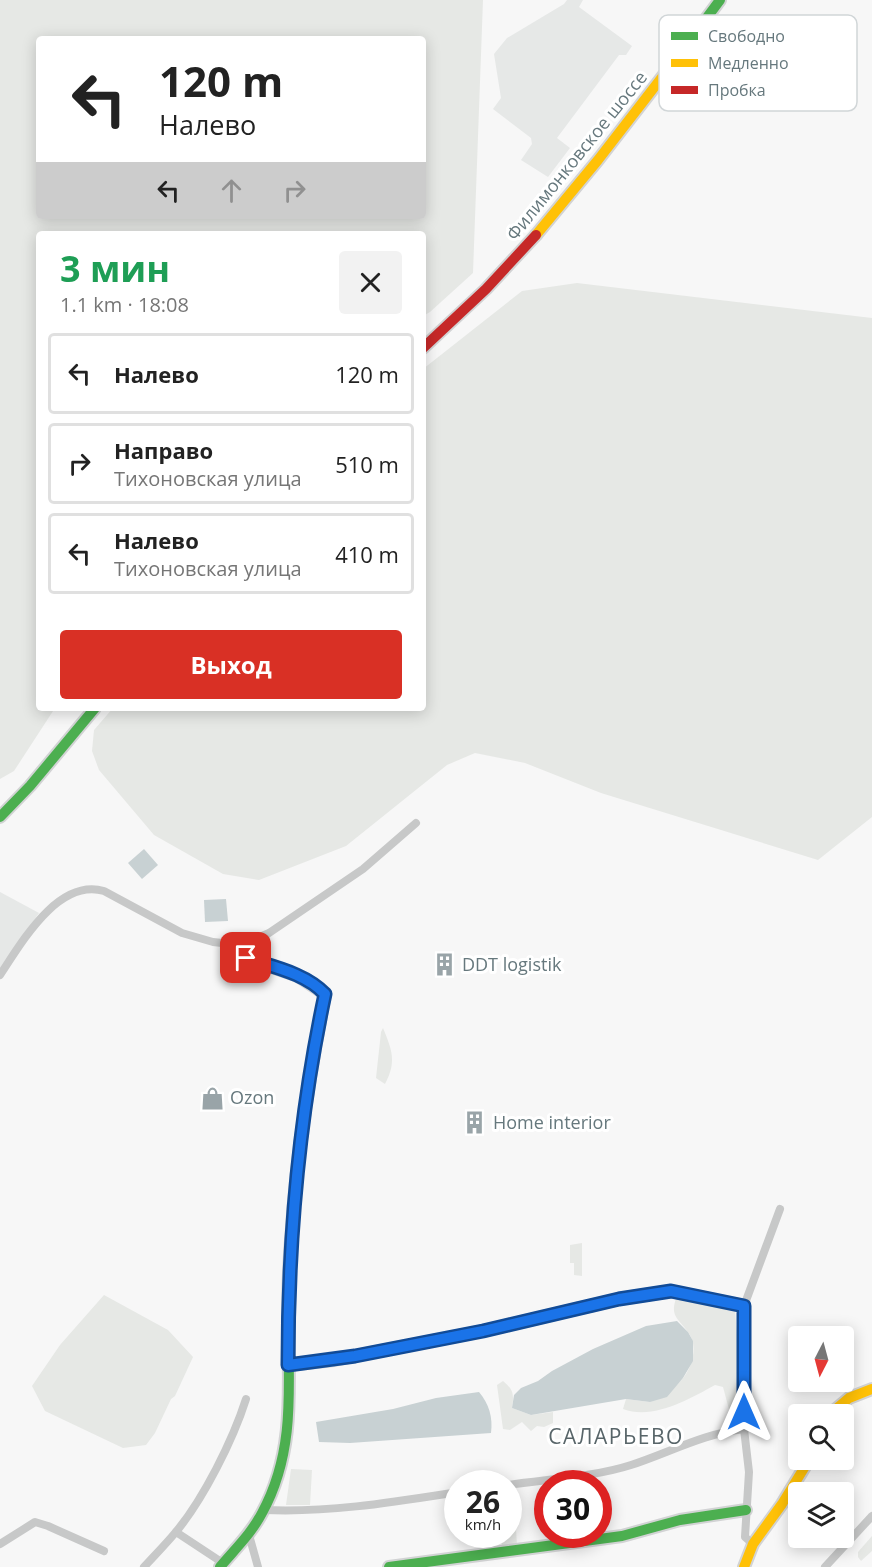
<!DOCTYPE html>
<html lang="ru">
<meta charset="utf-8">
<style>
:root{--surface:#fff;--page:#f2f2f2;--text:#222;--muted:#767676;--line:#e0e0e0;--accent:#d93025}
body{margin:0;font-family:"Open Sans",sans-serif;background:var(--page);color:var(--text);height:100vh;display:flex;flex-direction:column;font-size:22px;white-space:nowrap}
*{box-sizing:border-box;margin:0}
p{font-size:20px;color:var(--muted)}
.icon{flex:none;width:33px;height:33px;fill:none;stroke:currentColor;stroke-width:2;stroke-linecap:round;stroke-linejoin:round}
.map{position:relative;flex:1;overflow:hidden}
.side{position:absolute;left:36px;top:231px;width:390px;height:480px;display:flex;flex-direction:column;background:var(--surface);border-radius:6px;box-shadow:0 3px 15px #0003}
.side>*{flex:none}
.guide{position:absolute;left:36px;top:36px;width:390px;height:183px;border-radius:6px;box-shadow:0 3px 15px #0003;background:#fff;color:var(--text);overflow:hidden}
.needle{width:39px;rotate:186deg}
.controls{position:absolute;left:788px;top:1326px;display:grid;gap:12px}
.controls a{display:grid;place-items:center;width:66px;height:66px;border-radius:6px;background:var(--surface);box-shadow:0 3px 15px #0003;font-size:30px}
.speed{position:absolute;left:444px;top:1470px;display:flex;gap:12px;font-size:30px;font-weight:700;text-align:center}
.speed>*{display:grid;place-content:center;width:78px;height:78px;border-radius:50%;background:var(--surface);box-shadow:0 3px 15px #0003;line-height:1}
.speed small{font-size:15px;font-weight:400}
.speed .limit{border:9px solid #d22;background:#fff;color:#111}
.pin{position:absolute;display:grid;place-items:center;width:51px;height:51px;color:#fff;margin:-26px;border-radius:12px;box-shadow:0 3px 9px #0006}
.me{position:absolute;width:66px;margin:-33px;rotate:0deg;stroke-linejoin:round;filter:drop-shadow(0 0 4px #0008)}
.turn{display:flex;align-items:center;gap:21px;height:126px;padding:0 24px;font-size:27px}
.turn .icon{width:78px;height:78px;stroke-width:2.5}
.turn b{display:block;font-size:42px;line-height:51px}
.lanes{display:flex;align-items:center;height:57px;padding:0 24px;background:#0003;justify-content:center;gap:30px;direction:ltr}
.lanes .off{opacity:.35}
.round{display:grid;place-items:center;flex:none;width:63px;height:63px;border-radius:6px;background:var(--page)}
.overview{display:flex;align-items:center;justify-content:space-between;height:102px;padding:0 24px}
h1{font-size:36px;font-weight:700;line-height:45px;color:#1e9e55}
.action{display:flex;gap:12px;margin-top:auto;padding:12px 24px}
.action a{flex:1;height:69px;border-radius:6px;background:var(--accent);color:#fff;font-size:24px;font-weight:700;line-height:69px;text-align:center}
ul{padding:0;list-style:none}
li{display:flex;align-items:center;gap:18px;height:81px;margin:0 12px 9px;padding:0 12px;border:3px solid var(--line);border-radius:6px}
li div{flex:1}
li b{display:block;font-size:22px}
li em{font-style:normal}
.map>svg:first-child{display:block}
.built{fill:#e6e8e7}
.green{fill:#e6e8e5;fill-rule:evenodd}
.water{fill:#c8d1d3}
.lines{fill:none;stroke-linecap:round;stroke-linejoin:round}
.fast-casing{stroke:#d2d3d4;stroke-width:14}
.slow-casing{stroke:#d2d3d4;stroke-width:14}
.jam-casing{stroke:#d2d3d4;stroke-width:14}
.street{stroke:#c7c8c8;stroke-width:8}
.fast{stroke:#4caf50;stroke-width:10}
.slow{stroke:#ffc107;stroke-width:10}
.jam{stroke:#c62828;stroke-width:10}
.route-casing{stroke:#114b97;stroke-width:15}
.route{stroke:#1a73e8;stroke-width:10}
.labels{text-anchor:middle;stroke-width:6;stroke-linejoin:round;paint-order:stroke}
.street-label{font-size:18px;fill:#66787d;stroke:#fff}
.poi-label{font-size:18px;fill:#66787d;stroke:#fff;text-anchor:start}
.quarter-label{font-size:21px;letter-spacing:1.5px;fill:#586569;stroke:#fff}
.key{fill:#fff;stroke:#d1d6d8;stroke-width:1.5}
.key-label{font-size:16px;fill:#66787d}
</style>
<div class="map">
<svg width="872" height="1567" viewBox="0 0 872 1567">
<rect width="100%" height="100%" fill="#f7f7f7"/>
<g class="built">
<polygon points="567,0 583,0 579,7 632,46 626,55 619,55 557,138 570,148 548,177 521,160 532,144 531,138 493,109 501,98 494,54 507,38 564,4"/>
<polygon points="0,892 39,913 0,969"/>
</g>
<g class="green">
<path d="M0 0H483L473 273 430 312 423 316V234H39V708H55L14 771 0 779ZM39 39H423V216H39Z"/>
<polygon points="577,283 872,318 872,817 818,860 601,793 525,763 475,753 447,765 346,846 259,880 223,874 154,835 99,770 92,751 94,730 113,708 423,708 423,369 522,291"/>
<path d="M383 1028C392 1050 397 1062 385 1084L376 1078 381 1032Z"/>
<polygon points="582,1243 582,1276 574,1275 574,1263 570,1263 570,1245"/>
<polygon points="104,1295 168,1330 193,1357 175,1396 171,1399 155,1433 146,1445 123,1448 45,1411 32,1386 60,1345"/>
<path d="M677 1296 735 1310 740 1372 738 1413H730L723 1387 715 1385C688 1400 653 1420 623 1409L626 1399 650 1402C661 1395 677 1387 684 1377 693 1365 698 1345 688 1332 678 1318 669 1316 677 1296Z"/>
<path d="M503 1381C514 1390 514 1395 512 1408L531 1415 553 1412V1423L544 1427 537 1426 531 1431 522 1422 510 1430 503 1429 497 1385Z"/>
<polygon points="291,1469 312,1470 310,1505 286,1505"/>
<polygon points="509,1527 516,1527 517,1547 502,1548 501,1535 508,1534"/>
<polygon points="872,1536 872,1551 861,1561 858,1557 858,1552"/>
</g>
<g class="water">
<polygon points="144,849 158,865 142,879 128,863"/>
<polygon points="226,899 228,921 205,922 204,900"/>
<polygon points="677,1321 688,1332 693,1341 693,1361 683,1378 667,1397 650,1402 626,1399 531,1415 512,1408 514,1395 521,1388 538,1381 552,1371 593,1349 646,1326"/>
<path d="M479 1392C489 1404 493 1417 491 1433L350 1443 319 1442 316 1422 393 1409 436 1398Z"/>
</g>
<g class="lines">
<defs>
<g id="fast">
<polyline points="673,63 720,0"/>
<polyline points="0,817 30,786 95,708"/>
<polyline points="288,1365 334,1360 483,1331 619,1299 671,1291 744,1306"/>
<path d="M220 1567C235 1549 251 1534 262 1513 295 1453 289 1389 288 1323 288 1291 289 1259 292 1228 297 1149 310 1071 325 994L298 976 246 958"/>
<polyline points="389,1567 622,1536 680,1520 746,1510"/>
</g>
<g id="slow">
<polyline points="536,235 598,160 673,63"/>
<polyline points="830,1414 849,1398 872,1389"/>
<polyline points="744,1567 753,1544 782,1504 809,1460"/>
</g>
<polyline id="jam" points="423,348 486,289 536,235"/>
</defs>
<use href="#fast" class="fast-casing"/>
<use href="#slow" class="slow-casing"/>
<use href="#jam" class="jam-casing"/>
<g class="street">
<path d="M0 975C22 942 58 878 104 891L182 933 213 942 231 944 250 941 269 933 363 869 416 823"/>
<path d="M508 1485C547 1479 594 1477 631 1465 668 1453 705 1433 744 1429"/>
<path d="M264 1510C328 1513 394 1502 458 1492"/>
<polyline points="176,1532 223,1563"/>
<polyline points="249,1535 258,1567"/>
<polyline points="0,1544 35,1522 48,1526 104,1551"/>
<polyline points="753,1544 745,1537 749,1472 744,1429 744,1306 780,1209"/>
<path d="M144 1567C154 1556 165 1545 175 1533 203 1500 233 1440 246 1399"/>
<polyline points="825,1567 872,1516"/>
</g>
<use href="#fast" class="fast"/>
<use href="#slow" class="slow"/>
<use href="#jam" class="jam"/>
</g>
<g class="lines">
<defs>
<path id="route" d="M246 958C273 967 305 973 325 994 299 1116 288 1240 288 1365L355 1356 483 1331 619 1299 671 1291 744 1306V1412"/>
</defs>
<use href="#route" class="route-casing"/>
<use href="#route" class="route"/>
</g>
<defs>
<symbol id="building-bare" viewBox="-9 -9 18 18"><path d="M-4-6H4V6H1V3H-1V6H-4ZM-2.5-4.3h1.7v1.8h-1.7ZM.8-4.3h1.7v1.8H.8ZM-2.5-1h1.7V.8h-1.7ZM.8-1h1.7V.8H.8Z" fill="#99a4a8" stroke="#fff" stroke-width="2.5" paint-order="stroke"/></symbol>
<symbol id="shop-bare" viewBox="-9 -9 18 18"><path d="M-5-2.5h2.3a2.7 3.5 0 0 1 5.4 0H5L5.5 6h-11ZM-1.5-2.5h3a1.5 2.3 0 0 0-3 0Z" fill="#99a4a8" stroke="#fff" stroke-width="2.5" paint-order="stroke"/></symbol>
</defs>
<g fill-rule="evenodd">
<use href="#building-bare" x="428" y="948" width="33" height="33"/>
<use href="#shop-bare" x="196" y="1082" width="33" height="33"/>
<use href="#building-bare" x="458" y="1106" width="33" height="33"/>
</g>
<g class="labels">
<g class="street-label">
<text transform="translate(577 156) rotate(-51)" y="6">Филимонковское шоссе</text>
</g>
<g class="poi-label">
<text x="462" y="971">DDT logistik</text>
<text x="230" y="1104">Ozon</text>
<text x="493" y="1129">Home interior</text>
</g>
<g class="quarter-label">
<text x="616" y="1444">САЛАРЬЕВО</text>
</g>
</g>
<rect x="659" y="15" width="198" height="96" rx="9" class="key"/>
<rect x="671" y="32" width="27" height="8" fill="#4caf50"/>
<rect x="671" y="59" width="27" height="8" fill="#ffc107"/>
<rect x="671" y="86" width="27" height="8" fill="#c62828"/>
<g class="key-label">
<text x="708" y="42">Свободно</text>
<text x="708" y="69">Медленно</text>
<text x="708" y="96">Пробка</text>
</g>
</svg>
<div class="controls">
<a><svg class="needle" viewBox="-14 -14 28 28"><path d="M0-13l5 13h-10z" fill="#e53935"/><path d="M0 13l5-13h-10z" fill="#767676"/></svg></a>
<a><svg class="icon" aria-label="search" viewBox="0 0 24 24"><circle cx="10" cy="10" r="6"/><path d="M15 15l6 6"/></svg></a>
<a><svg class="icon" aria-label="layers" viewBox="0 0 24 24"><path d="M12 4l9 5-9 5-9-5zM3 14l9 5 9-5"/></svg></a>
</div>
<div class="speed"><div>26<small>km/h</small></div><div class="limit">30</div></div>
<div class="pin" style="left:246px;top:958px;background:#d93025"><svg class="icon" aria-label="arrive" viewBox="0 0 24 24"><path d="M6 21V4h12l-3 4 3 4H6"/></svg></div>
<svg class="me" style="left:744px;top:1412px" viewBox="-20 -20 40 40"><path d="M0-17L14 15 0 8-14 15z" fill="#1a73e8" stroke="#fff" stroke-width="4"/></svg>
<div class="guide">
<div class="turn"><svg class="icon" aria-label="left" viewBox="0 0 24 24"><path d="M17 20v-9H6M10 6l-5 5 5 5"/></svg><div><b>120 m</b>Налево</div></div>
<div class="lanes"><svg class="icon" aria-label="left" viewBox="0 0 24 24"><path d="M17 20v-9H6M10 6l-5 5 5 5"/></svg><svg class="icon off" aria-label="ahead" viewBox="0 0 24 24"><path d="M12 20V5M6 11l6-6 6 6"/></svg><svg class="icon off" aria-label="right" viewBox="0 0 24 24"><path d="M7 20v-9h11M14 6l5 5-5 5"/></svg></div>
</div>
<section class="side">
<div class="overview"><div><h1>3 мин</h1><p>1.1 km · 18:08</p></div><a class="round"><svg class="icon" aria-label="close" viewBox="0 0 24 24"><path d="M6 6l12 12M18 6L6 18"/></svg></a></div>
<ul>
<li><svg class="icon" aria-label="left" viewBox="0 0 24 24"><path d="M17 20v-9H6M10 6l-5 5 5 5"/></svg><div><b>Налево</b></div><em>120 m</em></li>
<li><svg class="icon" aria-label="right" viewBox="0 0 24 24"><path d="M7 20v-9h11M14 6l5 5-5 5"/></svg><div><b>Направо</b><p>Тихоновская улица</p></div><em>510 m</em></li>
<li><svg class="icon" aria-label="left" viewBox="0 0 24 24"><path d="M17 20v-9H6M10 6l-5 5 5 5"/></svg><div><b>Налево</b><p>Тихоновская улица</p></div><em>410 m</em></li>
</ul>
<div class="action"><a>Выход</a></div>
</section>
</div>
